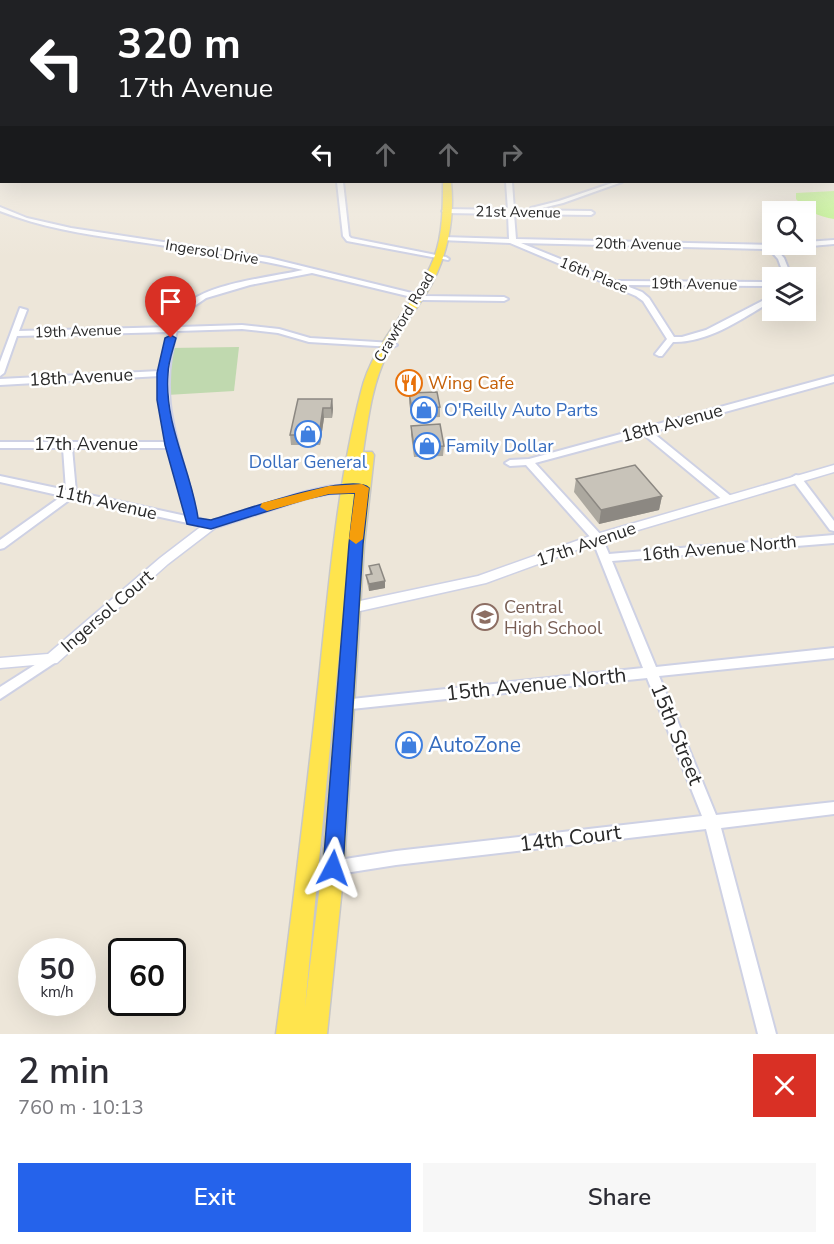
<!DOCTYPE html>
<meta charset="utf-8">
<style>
:root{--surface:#fff;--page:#f7f7f7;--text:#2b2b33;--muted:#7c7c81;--accent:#2563eb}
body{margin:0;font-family:"Nunito Sans",sans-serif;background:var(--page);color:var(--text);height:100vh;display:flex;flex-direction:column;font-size:22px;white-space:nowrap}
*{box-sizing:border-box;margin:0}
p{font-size:20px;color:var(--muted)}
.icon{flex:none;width:33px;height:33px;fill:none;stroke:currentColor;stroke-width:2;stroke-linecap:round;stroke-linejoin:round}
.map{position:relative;height:1034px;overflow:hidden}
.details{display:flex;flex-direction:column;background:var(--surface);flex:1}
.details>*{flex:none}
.top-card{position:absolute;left:0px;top:0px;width:834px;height:183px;box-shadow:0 6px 24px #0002;background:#202124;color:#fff;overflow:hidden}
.controls{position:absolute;left:762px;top:201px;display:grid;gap:12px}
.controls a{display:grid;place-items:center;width:54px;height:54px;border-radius:0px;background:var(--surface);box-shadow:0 6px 24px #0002;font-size:30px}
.speed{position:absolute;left:18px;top:938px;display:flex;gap:12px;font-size:30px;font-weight:700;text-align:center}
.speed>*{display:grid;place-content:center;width:78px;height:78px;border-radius:50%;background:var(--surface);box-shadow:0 6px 24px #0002;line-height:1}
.speed small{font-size:15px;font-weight:400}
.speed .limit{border:3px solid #111;border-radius:9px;background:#fff;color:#111}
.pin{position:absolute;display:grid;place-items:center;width:51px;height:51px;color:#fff;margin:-62px -26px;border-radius:50% 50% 50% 0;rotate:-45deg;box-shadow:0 0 6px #0007}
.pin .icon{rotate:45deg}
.me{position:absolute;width:66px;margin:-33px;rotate:4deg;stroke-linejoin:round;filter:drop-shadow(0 0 4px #0008)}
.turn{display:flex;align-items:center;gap:21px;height:126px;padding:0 18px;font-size:27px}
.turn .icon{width:78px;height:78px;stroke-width:2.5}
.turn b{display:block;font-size:42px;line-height:51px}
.lanes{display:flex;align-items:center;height:57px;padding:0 18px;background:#0003;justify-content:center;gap:30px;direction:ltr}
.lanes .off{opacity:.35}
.round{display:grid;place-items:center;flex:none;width:63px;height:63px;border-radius:0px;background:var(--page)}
.headline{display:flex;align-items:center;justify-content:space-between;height:102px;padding:0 18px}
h1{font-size:36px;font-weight:600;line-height:45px}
.button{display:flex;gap:12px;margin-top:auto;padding:12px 18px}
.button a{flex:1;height:69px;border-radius:0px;background:var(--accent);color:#fff;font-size:24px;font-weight:600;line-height:69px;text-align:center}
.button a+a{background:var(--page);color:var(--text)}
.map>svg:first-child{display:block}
.cemetery{fill:#c0d9af}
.pitch{fill:#bef38a}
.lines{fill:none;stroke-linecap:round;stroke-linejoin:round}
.minor-casing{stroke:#ced1e4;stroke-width:4}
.tertiary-casing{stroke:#ced1e4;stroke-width:3}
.primary-casing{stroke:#c7c7c7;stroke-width:3}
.minor{fill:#fff;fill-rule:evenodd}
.tertiary{fill:#fff;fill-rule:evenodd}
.primary{fill:#ffe44d;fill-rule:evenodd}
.wall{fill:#aca89f}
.shaded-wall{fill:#8c8882}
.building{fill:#c8c3b9;stroke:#8c8882;stroke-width:1.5}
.route{fill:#2563eb;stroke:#184099;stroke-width:1.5}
.slow{fill:#f59e0b}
.labels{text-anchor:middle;stroke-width:5;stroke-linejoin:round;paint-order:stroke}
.far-street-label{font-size:15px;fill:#292929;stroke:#fff}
.street-label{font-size:18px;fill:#292929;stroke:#fff}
.food-label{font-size:18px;fill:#c56008;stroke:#fff;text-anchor:start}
.shop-label{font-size:18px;fill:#366cbe;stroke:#fff;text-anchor:start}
.education-label{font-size:18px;fill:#785e54;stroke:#fff;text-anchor:start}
.near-street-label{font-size:21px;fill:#292929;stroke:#fff}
.near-shop-label{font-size:21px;fill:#366cbe;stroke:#fff;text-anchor:start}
</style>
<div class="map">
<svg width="834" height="1034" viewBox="0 0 834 1034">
<rect width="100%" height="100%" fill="#ede6d9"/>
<polygon class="cemetery" points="239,347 234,391 167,395 169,348"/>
<path class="pitch" d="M834 191V219C819 217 805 210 796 199V193Z"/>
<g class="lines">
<defs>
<g id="minor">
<polygon points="337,182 343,182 349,236 351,238 446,257 449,259 448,260 347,241 343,236"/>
<path d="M506 182H512L514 210 591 211 594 213 591 215 514 214 516 239 771 245 806 244V242L834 240V244L776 249 784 258 792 278H785L778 259 769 249 521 243 617 282 620 281 772 282V286L624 285 642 292 649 298 674 337H682L706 330 772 296V301C743 318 709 343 673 342L662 356H659L655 354 667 339 643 301 636 296 510 243 441 240V238L443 237 509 239 508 214 445 213 442 211 445 209 508 210Z"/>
<polygon points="615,182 622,182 563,203 534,210 531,208 559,201"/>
<path d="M0 207 27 218 71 228 269 258 424 296 504 297 508 299 504 301 424 300 312 273 250 285 206 298 190 309 179 327 242 325 279 329 310 338 393 343 397 345 393 347 309 342 278 333 242 329 177 331C155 403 183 450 197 518L215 523 216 525 215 527 211 528 72 498 4 548 0 549V540L62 496 0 482V476L66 490 63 448H0V442H168L161 411 160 376 0 385V379L160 371 169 332 17 336 4 373 0 376V362L20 308 27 310 19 331 171 327C175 318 179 310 187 304 210 283 272 277 303 270 245 256 185 249 126 240 83 234 40 227 0 211ZM72 448H169L186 516 76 492Z"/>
<polygon points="834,376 834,382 652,432 732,497 733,499 732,501 724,501 643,434 535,463 601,535 609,554 834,535 834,543 612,561 656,667 834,648 834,658 659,676 716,815 834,802 834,814 721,828 776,1034 758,1034 706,829 396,865 307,879 302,877 299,872 302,867 307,865 396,851 702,816 647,678 342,710 337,709 335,705 337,701 342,700 643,668 592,539 526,465 510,466 505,463 510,460 529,459"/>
<polygon points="796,475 800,476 834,521 834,531 830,530 791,478"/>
<polygon points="52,654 56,656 58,659 56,662 0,699 0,687"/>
</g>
<g id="tertiary">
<polygon points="2,113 2,117 0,118 0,114"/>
<polygon points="834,465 834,472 601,541 486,583 360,611 340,608 338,605 340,602 360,601 478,576 593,535"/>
<polygon points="358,484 362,485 364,488 362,491 329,494 306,499 215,528 168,564 57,663 0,668 0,658 48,654 160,558 207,522 303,492 329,486"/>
</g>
<path id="primary" d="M443 182H451C455 220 447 259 427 292 414 313 398 332 387 354 372 384 368 419 363 452H372L374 455 364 545 344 868 327 1034H276C292 916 306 797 319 679 329 584 337 486 361 392 373 341 415 307 434 258 443 235 443 206 443 182ZM341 632 322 868 305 1007Z"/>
</defs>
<use href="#minor" class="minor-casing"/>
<use href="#tertiary" class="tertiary-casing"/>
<use href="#primary" class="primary-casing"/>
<use href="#minor" class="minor"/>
<use href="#tertiary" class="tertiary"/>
<use href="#primary" class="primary"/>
</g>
<g class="wall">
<rect x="0" y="133" width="2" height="23"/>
<polygon points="409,393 440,407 440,417 412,419 409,403"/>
<polygon points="332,399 333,409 332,418 324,418 320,445 291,445 290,435"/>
<polygon points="411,426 444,446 443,456 414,457 411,435"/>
<polygon points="576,479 662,496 659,510 599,524 574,492"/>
<polygon points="369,566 385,588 369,591 367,582 366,575 370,574"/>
</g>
<g class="shaded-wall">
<polygon points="332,399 333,409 332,418 331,408"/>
<polygon points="323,408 324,418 320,445 319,435"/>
<polygon points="662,496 659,510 599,524 601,510"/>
<polygon points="385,581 385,588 369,591 369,584"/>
</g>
<g class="building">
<polygon points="0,133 2,133 2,146 0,147"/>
<polygon points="437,392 440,407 412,409 409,393"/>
<polygon points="298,399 332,399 331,408 323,408 319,435 290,435"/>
<polygon points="440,424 444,446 414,447 411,426"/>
<polygon points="635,465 662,496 601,510 576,479"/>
<polygon points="379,564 385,581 369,584 366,575 372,574 369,566"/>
</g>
<linearGradient id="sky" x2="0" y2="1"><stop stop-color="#72bbf0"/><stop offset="0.44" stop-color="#f7f4ee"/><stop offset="1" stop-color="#f7f4ee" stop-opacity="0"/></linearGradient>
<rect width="834" height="257" fill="url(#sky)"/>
<path class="route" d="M171 335 176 338C173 350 168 362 168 374 164 425 191 469 198 518L211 520C236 513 352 471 369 488L363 544 343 868 340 874 333 877 326 874 323 868 349 544 355 493 329 494 306 499 211 529 187 524 165 445 157 400V373L165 338Z"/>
<polygon class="slow" points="362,484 369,488 363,539 356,544 349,539 355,493 329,494 267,511 260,507 262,503 329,486"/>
<defs>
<symbol id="restaurant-ring" viewBox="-11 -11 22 22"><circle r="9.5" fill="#fff" stroke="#e8710a" stroke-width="1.5"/><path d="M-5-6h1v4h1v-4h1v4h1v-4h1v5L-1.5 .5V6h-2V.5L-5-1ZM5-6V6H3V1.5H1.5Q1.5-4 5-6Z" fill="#e8710a"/></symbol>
<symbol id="shop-ring" viewBox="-11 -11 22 22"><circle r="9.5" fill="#fff" stroke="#3f7fe0" stroke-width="1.5"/><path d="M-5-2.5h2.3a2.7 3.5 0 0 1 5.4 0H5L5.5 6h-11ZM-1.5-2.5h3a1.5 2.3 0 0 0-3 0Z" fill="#3f7fe0"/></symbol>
<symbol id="school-ring" viewBox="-11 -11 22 22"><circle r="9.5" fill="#fff" stroke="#8d6e63" stroke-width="1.5"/><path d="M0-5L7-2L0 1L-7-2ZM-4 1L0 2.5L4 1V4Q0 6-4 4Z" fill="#8d6e63"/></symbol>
</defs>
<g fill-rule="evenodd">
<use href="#restaurant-ring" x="394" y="368" width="30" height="30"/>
<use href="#shop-ring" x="409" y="395" width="30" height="30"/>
<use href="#shop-ring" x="293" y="419" width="30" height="30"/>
<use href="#shop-ring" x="412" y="431" width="30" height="30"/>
<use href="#school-ring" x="470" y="602" width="30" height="30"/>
<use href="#shop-ring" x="394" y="730" width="30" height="30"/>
</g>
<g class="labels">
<g class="far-street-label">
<text transform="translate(518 212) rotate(1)" y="5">21st Avenue</text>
<text transform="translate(638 244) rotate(1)" y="5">20th Avenue</text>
<text transform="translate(212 252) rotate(9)" y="5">Ingersol Drive</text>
<text transform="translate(594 275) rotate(22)" y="5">16th Place</text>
<text transform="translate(694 284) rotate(1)" y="5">19th Avenue</text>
<text transform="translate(404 317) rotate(-59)" y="5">Crawford Road</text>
<text transform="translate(78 331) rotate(-2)" y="5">19th Avenue</text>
</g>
<g class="street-label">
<text transform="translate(81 377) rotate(-3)" y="6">18th Avenue</text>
<text transform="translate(672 423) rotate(-15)" y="6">18th Avenue</text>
<text x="86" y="450">17th Avenue</text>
<text transform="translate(106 502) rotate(13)" y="6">11th Avenue</text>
<text transform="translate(586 544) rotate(-19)" y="6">17th Avenue</text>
<text transform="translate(719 548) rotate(-5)" y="6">16th Avenue North</text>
<text transform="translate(107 611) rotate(-41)" y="6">Ingersol Court</text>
</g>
<g class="food-label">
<text x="428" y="389">Wing Cafe</text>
</g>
<g class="shop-label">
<text x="444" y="416">O'Reilly Auto Parts</text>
<text x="446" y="452">Family Dollar</text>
<text x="308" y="468" text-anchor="middle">Dollar General</text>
</g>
<g class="education-label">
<text x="504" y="613">Central<tspan x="504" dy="21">High School</tspan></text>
</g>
<g class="near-street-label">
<text transform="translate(536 684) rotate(-6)" y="7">15th Avenue North</text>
<text transform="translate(677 734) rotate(68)" y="7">15th Street</text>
<text transform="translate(570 838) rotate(-7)" y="7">14th Court</text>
</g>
<g class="near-shop-label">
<text x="428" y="752">AutoZone</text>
</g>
</g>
</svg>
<div class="controls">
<a><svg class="icon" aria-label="search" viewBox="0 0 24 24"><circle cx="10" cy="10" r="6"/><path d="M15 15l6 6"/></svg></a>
<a><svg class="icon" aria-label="layers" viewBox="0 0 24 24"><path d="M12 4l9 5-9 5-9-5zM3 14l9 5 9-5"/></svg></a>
</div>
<div class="speed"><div>50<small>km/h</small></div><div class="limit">60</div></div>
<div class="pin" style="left:171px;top:338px;background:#d93025"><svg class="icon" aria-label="arrive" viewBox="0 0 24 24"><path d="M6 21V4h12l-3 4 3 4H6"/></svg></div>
<svg class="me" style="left:333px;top:868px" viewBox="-20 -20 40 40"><path d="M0-17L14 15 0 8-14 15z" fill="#2563eb" stroke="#fff" stroke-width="4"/></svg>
<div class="top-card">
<div class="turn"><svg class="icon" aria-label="left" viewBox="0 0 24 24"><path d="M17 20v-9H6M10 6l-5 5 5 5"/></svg><div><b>320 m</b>17th Avenue</div></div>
<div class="lanes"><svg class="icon" aria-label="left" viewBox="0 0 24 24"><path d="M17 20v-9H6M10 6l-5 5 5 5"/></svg><svg class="icon off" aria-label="ahead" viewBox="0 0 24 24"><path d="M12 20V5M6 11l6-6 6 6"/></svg><svg class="icon off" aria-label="ahead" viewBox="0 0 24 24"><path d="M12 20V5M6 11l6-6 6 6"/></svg><svg class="icon off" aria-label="right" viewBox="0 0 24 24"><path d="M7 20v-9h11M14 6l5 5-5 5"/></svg></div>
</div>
</div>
<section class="details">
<div class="headline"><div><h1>2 min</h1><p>760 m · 10:13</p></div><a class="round" style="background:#d93025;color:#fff"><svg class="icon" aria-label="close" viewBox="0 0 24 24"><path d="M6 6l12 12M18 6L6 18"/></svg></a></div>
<div class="button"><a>Exit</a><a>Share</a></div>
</section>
